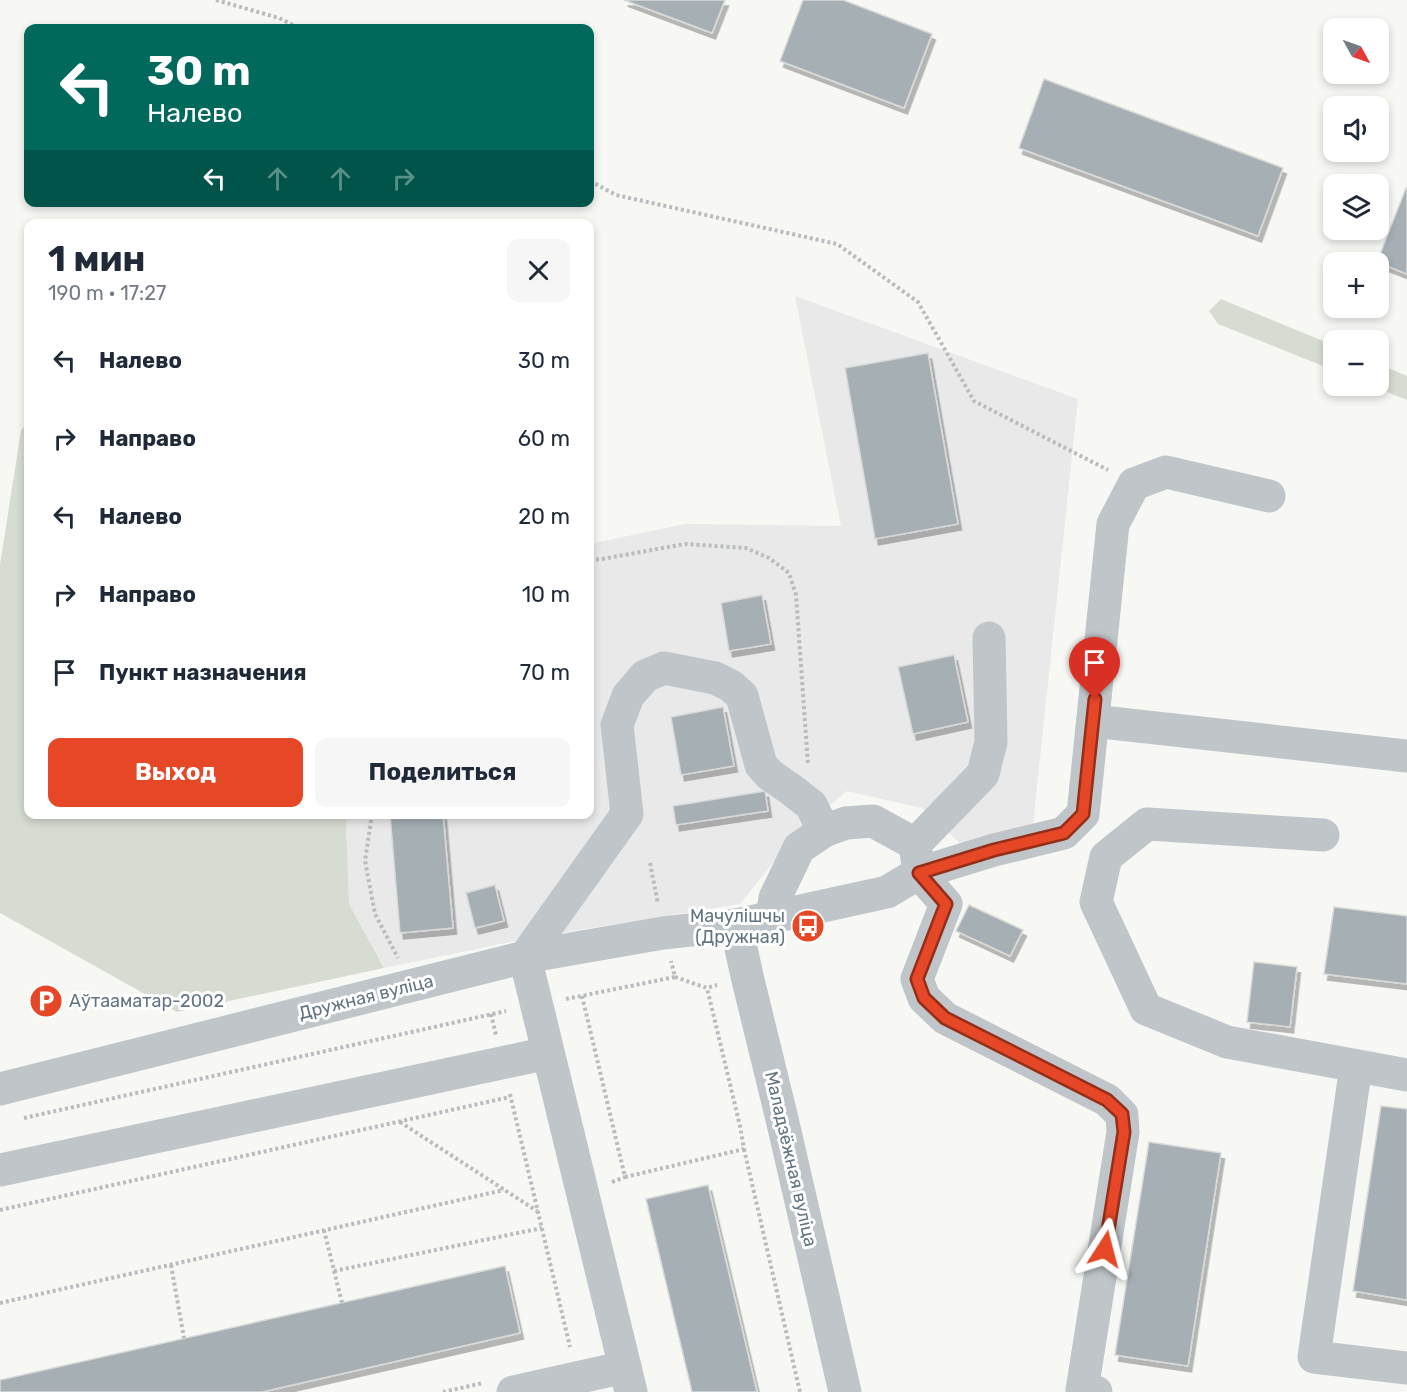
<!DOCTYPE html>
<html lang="ru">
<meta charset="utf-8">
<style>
:root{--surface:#fff;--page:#f6f6f7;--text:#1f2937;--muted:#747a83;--accent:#e54727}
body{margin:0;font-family:Rubik,sans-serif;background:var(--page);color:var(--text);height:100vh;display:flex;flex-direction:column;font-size:22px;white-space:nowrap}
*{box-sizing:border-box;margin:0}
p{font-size:20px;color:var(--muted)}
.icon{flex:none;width:33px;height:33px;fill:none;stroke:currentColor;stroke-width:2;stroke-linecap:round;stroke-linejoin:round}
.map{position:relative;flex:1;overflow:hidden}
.panel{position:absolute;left:24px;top:219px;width:570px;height:600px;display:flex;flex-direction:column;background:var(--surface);border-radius:12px;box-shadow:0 3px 9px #0003}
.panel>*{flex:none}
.top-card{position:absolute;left:24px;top:24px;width:570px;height:183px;border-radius:12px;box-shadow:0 3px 9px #0003;background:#00695c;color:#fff;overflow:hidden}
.needle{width:39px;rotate:130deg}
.tools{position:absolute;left:1323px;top:18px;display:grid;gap:12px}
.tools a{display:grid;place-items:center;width:66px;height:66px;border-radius:12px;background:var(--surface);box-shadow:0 3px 9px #0003;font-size:30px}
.pin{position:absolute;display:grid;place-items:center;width:51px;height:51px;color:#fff;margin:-62px -26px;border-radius:50% 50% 50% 0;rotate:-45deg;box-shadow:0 0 6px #0007}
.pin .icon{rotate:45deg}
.me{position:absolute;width:66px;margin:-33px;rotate:9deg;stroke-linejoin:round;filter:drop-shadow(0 0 4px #0008)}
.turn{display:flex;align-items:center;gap:21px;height:126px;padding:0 24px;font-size:27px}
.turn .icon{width:78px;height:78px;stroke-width:2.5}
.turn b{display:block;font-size:42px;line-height:51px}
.lanes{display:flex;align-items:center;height:57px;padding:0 24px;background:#0003;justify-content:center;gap:30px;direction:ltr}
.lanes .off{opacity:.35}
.round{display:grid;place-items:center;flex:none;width:63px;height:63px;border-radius:12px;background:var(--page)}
.headline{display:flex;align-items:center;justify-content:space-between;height:102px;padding:0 24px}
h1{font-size:36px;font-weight:700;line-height:45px}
.action{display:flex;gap:12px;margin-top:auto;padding:12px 24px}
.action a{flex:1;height:69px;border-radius:12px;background:var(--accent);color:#fff;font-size:24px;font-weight:700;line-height:69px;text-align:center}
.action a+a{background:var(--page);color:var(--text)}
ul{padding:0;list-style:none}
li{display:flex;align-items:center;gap:18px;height:78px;padding:0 24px}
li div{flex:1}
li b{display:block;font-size:22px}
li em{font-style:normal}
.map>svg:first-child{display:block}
.built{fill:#e8e9e8}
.green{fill:#d7dcd3}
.building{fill:#a5afb4;stroke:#d9d9d7;stroke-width:1.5;filter:url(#shadow)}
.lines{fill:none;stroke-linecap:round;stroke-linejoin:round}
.path{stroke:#b8bcbf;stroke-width:4;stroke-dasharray:3 3;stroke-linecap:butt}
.minor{stroke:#c0c5c9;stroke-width:33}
.route-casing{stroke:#952e19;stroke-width:15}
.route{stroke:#e54727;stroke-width:10}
.labels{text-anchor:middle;stroke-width:6;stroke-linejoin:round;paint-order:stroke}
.poi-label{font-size:18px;fill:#627580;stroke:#fff;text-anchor:end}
.street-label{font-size:18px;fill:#627580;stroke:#fff}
</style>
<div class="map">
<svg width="1407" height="1392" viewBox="0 0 1407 1392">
<defs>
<filter id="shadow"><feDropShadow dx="3.5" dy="6" stdDeviation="0" flood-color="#0004"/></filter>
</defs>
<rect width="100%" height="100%" fill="#f7f7f4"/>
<polygon class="built" points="795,296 1078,399 1032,834 963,846 922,808 847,791 797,833 740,904 530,938 384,968 349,904 346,821 349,814 590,814 590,544 685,524 841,526"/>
<g class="green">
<polygon points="1221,299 1333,345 1333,370 1218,324 1209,311"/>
<polygon points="1379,364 1407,376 1407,400 1372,386 1378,386"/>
<polygon points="28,423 28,814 349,815 346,821 349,904 384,968 177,1012 0,913 0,565 21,430"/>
</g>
<g class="building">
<polygon points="624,0 725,0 712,33"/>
<polygon points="803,0 843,0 932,34 904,108 780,61"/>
<polygon points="1044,79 1283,168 1258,236 1019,148"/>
<polygon points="1406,188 1407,188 1407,274 1377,262"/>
<polygon points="928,353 958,524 875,539 845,368"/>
<polygon points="762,595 771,644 729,651 721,603"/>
<polygon points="954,655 968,722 913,734 898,667"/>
<polygon points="723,707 734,766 681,775 671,717"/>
<polygon points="765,791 768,811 676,825 673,806"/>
<polygon points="390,814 443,814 453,928 400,933"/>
<polygon points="495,885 504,921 475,928 466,893"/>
<polygon points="969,905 1023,930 1010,956 956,931"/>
<polygon points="1334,907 1407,916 1407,984 1324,974"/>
<polygon points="1254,962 1297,967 1290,1027 1247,1022"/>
<polygon points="1381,1106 1407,1109 1407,1300 1353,1291"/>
<polygon points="1149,1142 1221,1153 1188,1366 1115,1355"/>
<polygon points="708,1185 757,1392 692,1392 646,1199"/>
<polygon points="505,1266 520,1333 262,1392 0,1392 0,1380"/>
</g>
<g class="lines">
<g class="path">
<polyline points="216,0 279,18 299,28"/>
<polyline points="590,181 616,195 837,244 918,302 974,401 1108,470"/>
<polyline points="590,560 602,559 685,544 746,548 769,558 789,573 796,595 808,765"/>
<polyline points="372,814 365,861 375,914 398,958"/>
<polyline points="650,863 658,904"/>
<polyline points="675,977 707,988 717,985"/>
<polyline points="582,996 625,1177 744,1149 740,1126 707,988"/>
<polyline points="566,999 675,977 671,961"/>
<polyline points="491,1014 496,1035"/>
<polyline points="510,1094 570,1347"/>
<polyline points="24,1118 506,1011"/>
<polyline points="400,1122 537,1211"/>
<polyline points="744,1149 800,1392"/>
<polyline points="612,1182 625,1177"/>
<polyline points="0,1210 510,1097"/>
<polyline points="324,1230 342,1303"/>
<polyline points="171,1265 184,1338"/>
<polyline points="334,1271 542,1228"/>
<polyline points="0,1303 504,1190"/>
<polyline points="443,1392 483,1383"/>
</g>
<g class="minor">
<polyline points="989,638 991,742 983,774 915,844 919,873 946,904 917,979 924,998 945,1018 1107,1100 1122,1115 1123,1132 1082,1390 1096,1392"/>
<polyline points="1093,721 1407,756"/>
<polyline points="1323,835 1147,824 1106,857 1096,902 1146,1009 1227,1042 1407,1075"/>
<polyline points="772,917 775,898 799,848 824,831 846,823 873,821 915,844"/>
<polyline points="736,925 747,976 782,1119 845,1392"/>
<polyline points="1356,1066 1314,1357 1407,1368"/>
<polyline points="0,1089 525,957 663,933 736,925 887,892 919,873 994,850 1064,833 1083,814 1113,524 1134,484 1166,472 1269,496"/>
<polyline points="0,1170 548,1053"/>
<polyline points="513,1392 625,1367"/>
<polyline points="631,1392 525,957 627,814 617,725 628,696 645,676 664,668 715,678 731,686 742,696 761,765 770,775 789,788 811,805 824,831"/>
</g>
</g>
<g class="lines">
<defs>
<polyline id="route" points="1095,699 1083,814 1064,833 994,850 919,873 946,904 917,979 924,998 945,1018 1107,1100 1122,1114 1124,1132 1105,1249"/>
</defs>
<use href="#route" class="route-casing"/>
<use href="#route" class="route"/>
</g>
<defs>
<symbol id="bus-disc" viewBox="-11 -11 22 22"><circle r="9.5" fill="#e54727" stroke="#fff"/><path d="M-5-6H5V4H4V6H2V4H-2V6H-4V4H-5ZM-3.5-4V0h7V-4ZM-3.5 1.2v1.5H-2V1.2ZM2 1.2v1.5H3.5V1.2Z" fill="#fff"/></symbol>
<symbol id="parking-disc" viewBox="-11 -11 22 22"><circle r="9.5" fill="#e54727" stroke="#fff"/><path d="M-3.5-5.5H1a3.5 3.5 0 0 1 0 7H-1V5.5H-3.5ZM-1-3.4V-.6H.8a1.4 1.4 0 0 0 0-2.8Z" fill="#fff"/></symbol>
</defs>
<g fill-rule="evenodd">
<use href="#bus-disc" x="789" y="907" width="38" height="38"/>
<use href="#parking-disc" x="27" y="982" width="38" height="38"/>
</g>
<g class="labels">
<g class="poi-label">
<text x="785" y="922">Мачулішчы<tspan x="785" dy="21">(Дружная)</tspan></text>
<text x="69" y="1007" text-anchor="start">Аўтааматар-2002</text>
</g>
<g class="street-label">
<text transform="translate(366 997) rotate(-14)" y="6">Дружная вуліца</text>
<text transform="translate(791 1159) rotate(77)" y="6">Маладзёжная вуліца</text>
</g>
</g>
</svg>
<div class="tools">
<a><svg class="needle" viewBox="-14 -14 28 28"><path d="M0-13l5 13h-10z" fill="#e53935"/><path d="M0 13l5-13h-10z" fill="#747a83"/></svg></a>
<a><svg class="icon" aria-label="sound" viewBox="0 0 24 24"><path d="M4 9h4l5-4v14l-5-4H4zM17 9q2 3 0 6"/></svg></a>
<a><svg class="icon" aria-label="layers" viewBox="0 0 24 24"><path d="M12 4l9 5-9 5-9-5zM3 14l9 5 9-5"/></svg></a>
<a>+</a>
<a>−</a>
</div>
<div class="pin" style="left:1095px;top:699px;background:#d93025"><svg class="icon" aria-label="arrive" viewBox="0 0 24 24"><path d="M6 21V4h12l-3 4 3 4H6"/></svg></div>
<svg class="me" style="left:1105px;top:1249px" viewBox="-20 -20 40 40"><path d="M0-17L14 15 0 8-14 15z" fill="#e54727" stroke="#fff" stroke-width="4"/></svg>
<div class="top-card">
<div class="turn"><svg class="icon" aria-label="left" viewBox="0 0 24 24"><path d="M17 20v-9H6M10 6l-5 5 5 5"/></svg><div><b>30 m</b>Налево</div></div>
<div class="lanes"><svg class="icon" aria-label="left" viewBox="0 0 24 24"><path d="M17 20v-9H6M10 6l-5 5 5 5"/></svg><svg class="icon off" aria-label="ahead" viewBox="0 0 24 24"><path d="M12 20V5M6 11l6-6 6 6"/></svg><svg class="icon off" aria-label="ahead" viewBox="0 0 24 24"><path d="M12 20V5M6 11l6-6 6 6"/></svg><svg class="icon off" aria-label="right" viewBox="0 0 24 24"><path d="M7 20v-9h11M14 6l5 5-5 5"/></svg></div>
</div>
<section class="panel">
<div class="headline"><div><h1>1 мин</h1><p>190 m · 17:27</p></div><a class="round"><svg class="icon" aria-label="close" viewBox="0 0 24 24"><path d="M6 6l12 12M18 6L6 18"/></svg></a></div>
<ul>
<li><svg class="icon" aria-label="left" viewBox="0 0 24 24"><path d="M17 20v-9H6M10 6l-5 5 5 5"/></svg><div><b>Налево</b></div><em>30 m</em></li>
<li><svg class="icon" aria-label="right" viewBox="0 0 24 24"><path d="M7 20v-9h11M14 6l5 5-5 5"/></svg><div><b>Направо</b></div><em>60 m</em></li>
<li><svg class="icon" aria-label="left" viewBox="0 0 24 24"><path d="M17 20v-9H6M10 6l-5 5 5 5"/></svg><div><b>Налево</b></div><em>20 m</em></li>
<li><svg class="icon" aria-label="right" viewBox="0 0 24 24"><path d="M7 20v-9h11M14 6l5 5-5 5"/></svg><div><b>Направо</b></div><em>10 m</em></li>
<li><svg class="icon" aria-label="arrive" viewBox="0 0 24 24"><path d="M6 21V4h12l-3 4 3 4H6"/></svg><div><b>Пункт назначения</b></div><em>70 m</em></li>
</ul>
<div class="action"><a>Выход</a><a>Поделиться</a></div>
</section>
</div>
